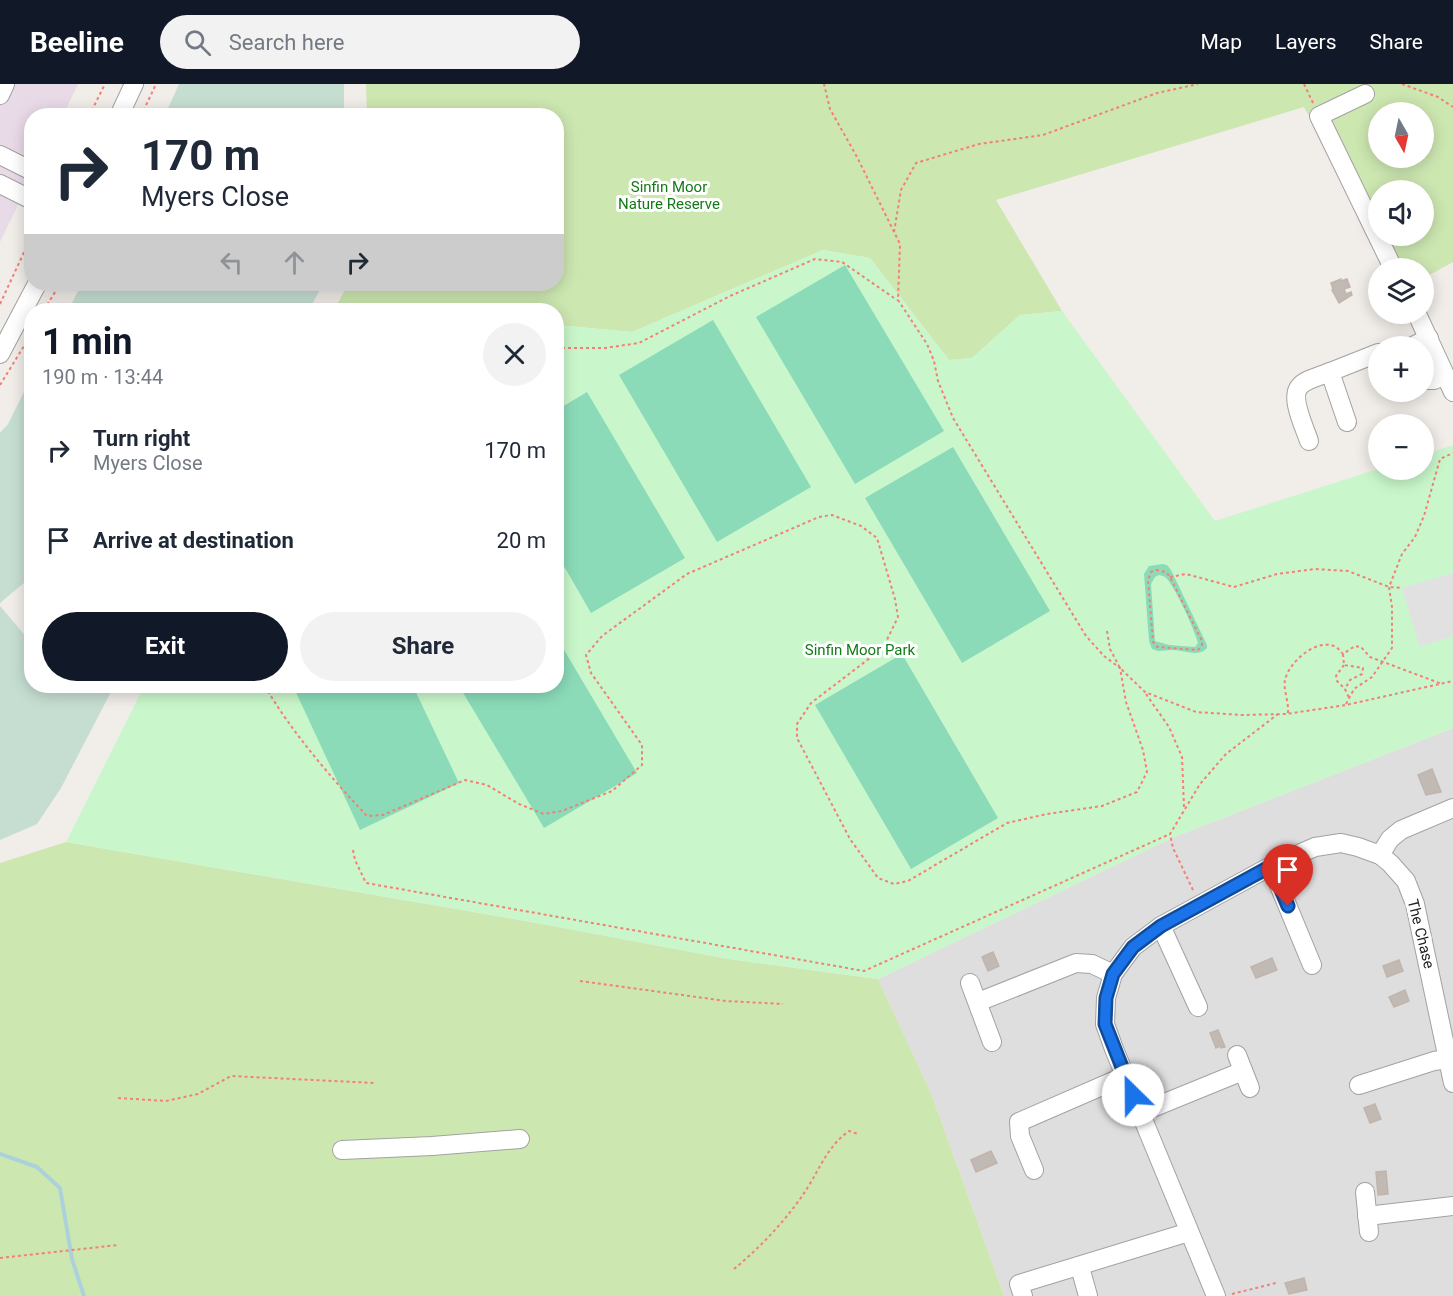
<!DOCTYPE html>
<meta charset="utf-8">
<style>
:root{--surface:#fff;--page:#f2f2f3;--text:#1f2937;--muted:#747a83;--accent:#111827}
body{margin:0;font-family:Roboto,sans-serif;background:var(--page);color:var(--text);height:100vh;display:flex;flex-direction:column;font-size:22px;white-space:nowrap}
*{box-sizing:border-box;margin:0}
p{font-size:20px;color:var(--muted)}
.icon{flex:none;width:33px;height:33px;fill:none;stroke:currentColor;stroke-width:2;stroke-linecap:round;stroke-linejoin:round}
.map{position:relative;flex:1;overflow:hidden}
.side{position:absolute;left:24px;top:219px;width:540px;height:390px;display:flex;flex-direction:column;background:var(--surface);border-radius:24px;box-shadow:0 3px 15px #0003}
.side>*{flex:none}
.top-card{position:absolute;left:24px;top:24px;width:540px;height:183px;border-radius:24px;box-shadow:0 3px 15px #0003;background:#fff;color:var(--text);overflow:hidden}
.needle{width:39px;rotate:171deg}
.tools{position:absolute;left:1368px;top:18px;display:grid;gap:12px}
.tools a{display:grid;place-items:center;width:66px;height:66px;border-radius:50%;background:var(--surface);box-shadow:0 3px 15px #0003;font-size:30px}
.pin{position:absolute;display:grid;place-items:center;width:51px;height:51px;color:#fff;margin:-62px -26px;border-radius:50% 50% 50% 0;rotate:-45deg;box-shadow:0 0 6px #0007}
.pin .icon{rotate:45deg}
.me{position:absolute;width:66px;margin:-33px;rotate:337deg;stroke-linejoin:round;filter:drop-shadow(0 0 4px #0008)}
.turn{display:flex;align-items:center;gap:21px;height:126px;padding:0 18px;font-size:27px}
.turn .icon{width:78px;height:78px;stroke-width:2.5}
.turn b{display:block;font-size:42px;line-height:51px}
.lanes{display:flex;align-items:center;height:57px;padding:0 18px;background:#0003;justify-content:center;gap:30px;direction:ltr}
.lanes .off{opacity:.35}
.round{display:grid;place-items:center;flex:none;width:63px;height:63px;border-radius:32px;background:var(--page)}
.headline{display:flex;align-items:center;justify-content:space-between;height:102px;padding:0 18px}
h1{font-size:36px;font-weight:700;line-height:45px;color:var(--accent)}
.button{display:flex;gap:12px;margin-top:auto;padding:12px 18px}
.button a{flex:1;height:69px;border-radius:36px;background:var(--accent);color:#fff;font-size:24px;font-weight:700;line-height:69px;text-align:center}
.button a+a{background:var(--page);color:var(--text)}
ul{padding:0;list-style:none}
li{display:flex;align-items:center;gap:18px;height:90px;padding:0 18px}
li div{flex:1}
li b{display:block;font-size:22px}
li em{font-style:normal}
header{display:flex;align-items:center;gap:36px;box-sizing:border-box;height:84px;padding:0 30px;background:var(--accent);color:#fff}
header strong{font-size:28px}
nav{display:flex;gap:33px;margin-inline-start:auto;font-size:21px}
.search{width:420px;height:54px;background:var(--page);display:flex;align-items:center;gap:15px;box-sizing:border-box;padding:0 21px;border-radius:33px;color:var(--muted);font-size:22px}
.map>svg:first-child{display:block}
.residential{fill:#dfdede}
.industrial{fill:#e9dae7}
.grass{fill:#cde7b1;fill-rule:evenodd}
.wetland{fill:#c6ded2}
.park{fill:#c9f7cb}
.pitch{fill:#8bdbb9;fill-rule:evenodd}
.parking{fill:#e1e1e1}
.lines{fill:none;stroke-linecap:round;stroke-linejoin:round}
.stream{stroke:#abd2db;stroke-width:4}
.building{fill:#c1b9b4;stroke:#c2b4ab;stroke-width:1.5}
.minor-casing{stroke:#a2a2a2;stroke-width:20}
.path{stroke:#f28077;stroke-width:2;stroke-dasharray:3 3;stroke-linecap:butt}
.minor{stroke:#fff;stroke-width:18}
.route-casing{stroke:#114b97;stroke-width:15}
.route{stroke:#1a73e8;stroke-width:10}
.labels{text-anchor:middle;stroke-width:6;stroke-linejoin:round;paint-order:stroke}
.park-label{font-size:15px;fill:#127b18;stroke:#fff}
.street-label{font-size:15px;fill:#212121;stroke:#fff}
</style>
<header>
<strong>Beeline</strong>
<div class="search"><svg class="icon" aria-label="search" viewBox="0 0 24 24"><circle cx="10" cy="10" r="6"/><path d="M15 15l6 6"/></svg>Search here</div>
<nav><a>Map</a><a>Layers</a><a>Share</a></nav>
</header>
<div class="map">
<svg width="1453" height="1212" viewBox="0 0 1453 1212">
<rect width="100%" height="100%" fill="#f1ede8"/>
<polygon class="residential" points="1453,644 1453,1212 1004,1212 931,1009 878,895 1172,754"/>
<polygon class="industrial" points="0,0 78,0 63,31 32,32 31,94 0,158"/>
<g class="grass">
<path d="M366 0H1453V178L1424 194V184H1396L1304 23 996 116 1062 227 1020 231 972 274 949 276 870 174 823 166 632 248 557 241 556 226H334L348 200H556V32L367 31ZM1378 28H1424V74H1378ZM1378 106H1424V152H1378Z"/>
<polygon points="66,758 537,839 729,875 878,895 931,1009 1004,1212 0,1212 0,779"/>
</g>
<g class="wetland">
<polygon points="179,0 344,0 344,31 165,31"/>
<polygon points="82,200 323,200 309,226 68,226"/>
<polygon points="31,294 31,493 0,519 0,349 8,340"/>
<polygon points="0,522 28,555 31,553 32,602 114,602 61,704 37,740 0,756"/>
</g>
<polygon class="park" points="823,166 870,174 949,276 972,274 1020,231 1062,227 1215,437 1378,385 1424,386 1424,371 1453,361 1453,644 1172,754 878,895 729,875 526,837 66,758 144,602 556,602 557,241 632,248"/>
<g class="pitch">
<polygon points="845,181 944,347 855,400 756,233"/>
<polygon points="713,236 811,403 717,458 619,291"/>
<polygon points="587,308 685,474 591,529 557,470 557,326"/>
<polygon points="953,363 1050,527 962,579 865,414"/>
<path d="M1163 480 1167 481 1171 486 1207 561V564C1198 574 1185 566 1173 566 1168 566 1163 567 1158 567L1152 565 1149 557 1144 490 1149 482ZM1159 491C1163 492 1165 492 1168 496 1177 508 1194 544 1198 559L1195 563 1169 561 1155 557 1151 500 1155 493Z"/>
<polygon points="557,554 637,689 544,744 459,602 556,602"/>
<polygon points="902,570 998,734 911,785 815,621"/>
<polygon points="293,602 413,602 459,699 360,746"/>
</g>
<polygon class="parking" points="1453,489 1453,552 1420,563 1402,504"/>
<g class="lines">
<polyline class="stream" points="0,1070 37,1083 60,1104 72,1175 84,1212"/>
</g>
<g class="building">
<polygon points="1341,195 1341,197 1347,195 1350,203 1344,205 1346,210 1351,208 1352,211 1339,219 1332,206 1333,205 1331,199"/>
<polygon points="1432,685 1441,708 1426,711 1418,691"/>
<polygon points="993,868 999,882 988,887 982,873"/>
<polygon points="1272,874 1277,886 1256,894 1251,883"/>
<polygon points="1399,876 1403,887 1387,893 1383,882"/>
<polygon points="1405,906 1409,917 1394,923 1389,913"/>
<polygon points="1218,946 1225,963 1221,964 1220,962 1216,964 1210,949"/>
<polygon points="1375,1020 1381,1035 1370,1039 1364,1024"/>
<polygon points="991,1067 997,1079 976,1088 971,1076"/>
<polygon points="1386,1087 1388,1110 1378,1111 1376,1088"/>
<polygon points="1304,1194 1307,1206 1289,1210 1285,1199"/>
</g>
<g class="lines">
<defs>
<g id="minor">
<polyline points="1365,10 1319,32 1393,184"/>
<polyline points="0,11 5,0"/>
<polyline points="119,32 134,0"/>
<polyline points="0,71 32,87"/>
<polyline points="0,100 32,116"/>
<polyline points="1417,230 1453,308"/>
<polyline points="1413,262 1429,254"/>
<polyline points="0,270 37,200"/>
<polyline points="1424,288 1429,296 1434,296 1445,291"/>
<polyline points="1347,338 1330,288 1378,269"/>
<path d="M1309 357C1305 344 1289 313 1300 302 1306 295 1321 292 1330 288"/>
<polyline points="1380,771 1390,755 1401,746 1453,724"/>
<polyline points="1271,782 1312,881"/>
<polyline points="1161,842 1198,923"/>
<polyline points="970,899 992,958"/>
<polyline points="978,918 1076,879 1092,880 1113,890"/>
<polyline points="1237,971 1250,1004"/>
<polyline points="1359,1001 1434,977 1449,975"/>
<polyline points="1140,1029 1243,987"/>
<polyline points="342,1066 432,1062 520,1055"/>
<polyline points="1034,1086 1020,1052 1019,1038 1125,992"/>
<polyline points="1365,1108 1369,1148"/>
<polyline points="1367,1132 1453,1122"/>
<polyline points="1080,1183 1088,1212"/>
<polyline points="1023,1212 1019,1200 1189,1148"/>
<polyline points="1216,1212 1114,965 1105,940 1106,914 1113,890 1133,863 1161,842 1271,782 1315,763 1341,759 1358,763 1380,771 1390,779 1406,797 1415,820 1453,999"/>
</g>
</defs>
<use href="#minor" class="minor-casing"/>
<g class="path">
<polyline points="1304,0 1313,19"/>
<polyline points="1402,0 1438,13 1453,23"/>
<polyline points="89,32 105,0"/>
<polyline points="141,32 156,0"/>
<polyline points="894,148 901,106 916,79 979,60 1043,51 1157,9 1198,0"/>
<polyline points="0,220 32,151"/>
<polyline points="44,226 60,200"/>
<polyline points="556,264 605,264 639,259 730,212 815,175 842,178 897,216"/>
<polyline points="0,301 32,249"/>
<polygon points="1156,486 1166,488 1170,493 1202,557 1202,561 1198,566 1157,563 1153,558 1148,496 1151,488"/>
<polyline points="1170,493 1186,490 1234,503 1277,490 1315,485 1348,487 1389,503 1402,504"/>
<polyline points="1107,547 1110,565 1120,584 1145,608 1196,628 1242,631 1286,630 1346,621 1453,597"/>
<polyline points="1343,570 1344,581 1363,584 1362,590 1350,596 1345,605 1349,614"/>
<polyline points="1344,581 1336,592 1337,597 1345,605"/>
<path d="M265 602C290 646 332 695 367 732L383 731 465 696 487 701 519 720 544 730 562 727 612 707 642 681V661L591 589 586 571 602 552 687 490 819 433 832 431 861 442 877 454 895 515 898 533 883 564 811 619 797 640V654L850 755 878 794 894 800 908 797 1007 739 1047 730 1102 722 1137 708 1147 688 1143 666 1126 618 1120 584 1104 572 1086 552 953 334 938 297 934 277 927 260 898 216 900 160 857 73 830 25 824 0"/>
<polyline points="1146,610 1169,643 1182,673 1184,723"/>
<polyline points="1346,620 1354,605 1372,593 1392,564 1392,523 1389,503 1402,470 1415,453 1424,432 1440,375 1453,369"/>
<path d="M1288 629C1289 618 1283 605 1285 596 1289 578 1317 553 1336 563 1339 565 1341 568 1343 570L1355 562 1361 563 1370 573 1442 600"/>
<polyline points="353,766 355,776 366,799 864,887 1170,750"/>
<polyline points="1193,806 1173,764 1170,750 1200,700 1226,670 1278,630"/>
<polyline points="580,897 726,917 783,920"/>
<polyline points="118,1014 166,1017 198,1010 231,992 375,999"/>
<polyline points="0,1174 118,1161"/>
<path d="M734 1185C762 1162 789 1133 808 1103 821 1082 828 1062 849 1047L858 1050"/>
<polyline points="1232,1210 1276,1199"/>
</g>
<use href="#minor" class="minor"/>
</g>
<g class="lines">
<defs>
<polyline id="route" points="1133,1011 1105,940 1106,914 1113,890 1133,863 1161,842 1271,782 1288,822"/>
</defs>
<use href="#route" class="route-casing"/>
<use href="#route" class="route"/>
</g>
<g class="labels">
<g class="park-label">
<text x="669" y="108">Sinfin Moor<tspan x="669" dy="17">Nature Reserve</tspan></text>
<text x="860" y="571">Sinfin Moor Park</text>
</g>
<g class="street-label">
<text transform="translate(1421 850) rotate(76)" y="5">The Chase</text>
</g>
</g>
</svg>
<div class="tools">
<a><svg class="needle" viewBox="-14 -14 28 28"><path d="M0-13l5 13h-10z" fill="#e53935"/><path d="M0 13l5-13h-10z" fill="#747a83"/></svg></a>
<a><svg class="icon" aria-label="sound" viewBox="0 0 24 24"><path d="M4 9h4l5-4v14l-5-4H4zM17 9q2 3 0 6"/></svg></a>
<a><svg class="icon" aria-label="layers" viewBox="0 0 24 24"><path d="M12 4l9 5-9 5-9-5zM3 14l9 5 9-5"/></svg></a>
<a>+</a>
<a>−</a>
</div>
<div class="pin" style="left:1288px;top:822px;background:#d93025"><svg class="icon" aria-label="arrive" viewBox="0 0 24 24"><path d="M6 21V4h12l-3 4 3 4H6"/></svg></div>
<svg class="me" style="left:1133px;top:1011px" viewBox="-20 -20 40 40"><circle r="19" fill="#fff"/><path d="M0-13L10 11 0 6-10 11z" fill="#1a73e8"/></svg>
<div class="top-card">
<div class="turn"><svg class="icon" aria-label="right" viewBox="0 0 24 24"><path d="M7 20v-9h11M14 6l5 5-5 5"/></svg><div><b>170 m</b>Myers Close</div></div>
<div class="lanes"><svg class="icon off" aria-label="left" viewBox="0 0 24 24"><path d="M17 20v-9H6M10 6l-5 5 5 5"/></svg><svg class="icon off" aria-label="ahead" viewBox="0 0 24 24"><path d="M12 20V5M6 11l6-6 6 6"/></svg><svg class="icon" aria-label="right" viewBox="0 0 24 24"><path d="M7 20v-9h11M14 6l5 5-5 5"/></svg></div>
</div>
<section class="side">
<div class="headline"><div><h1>1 min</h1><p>190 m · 13:44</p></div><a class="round"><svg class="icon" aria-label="close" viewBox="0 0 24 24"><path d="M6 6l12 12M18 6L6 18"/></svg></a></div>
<ul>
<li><svg class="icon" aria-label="right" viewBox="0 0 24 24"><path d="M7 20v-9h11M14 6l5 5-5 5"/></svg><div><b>Turn right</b><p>Myers Close</p></div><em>170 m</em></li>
<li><svg class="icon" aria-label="arrive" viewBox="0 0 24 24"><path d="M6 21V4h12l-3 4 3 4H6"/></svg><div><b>Arrive at destination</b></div><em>20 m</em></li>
</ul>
<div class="button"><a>Exit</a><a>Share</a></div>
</section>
</div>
